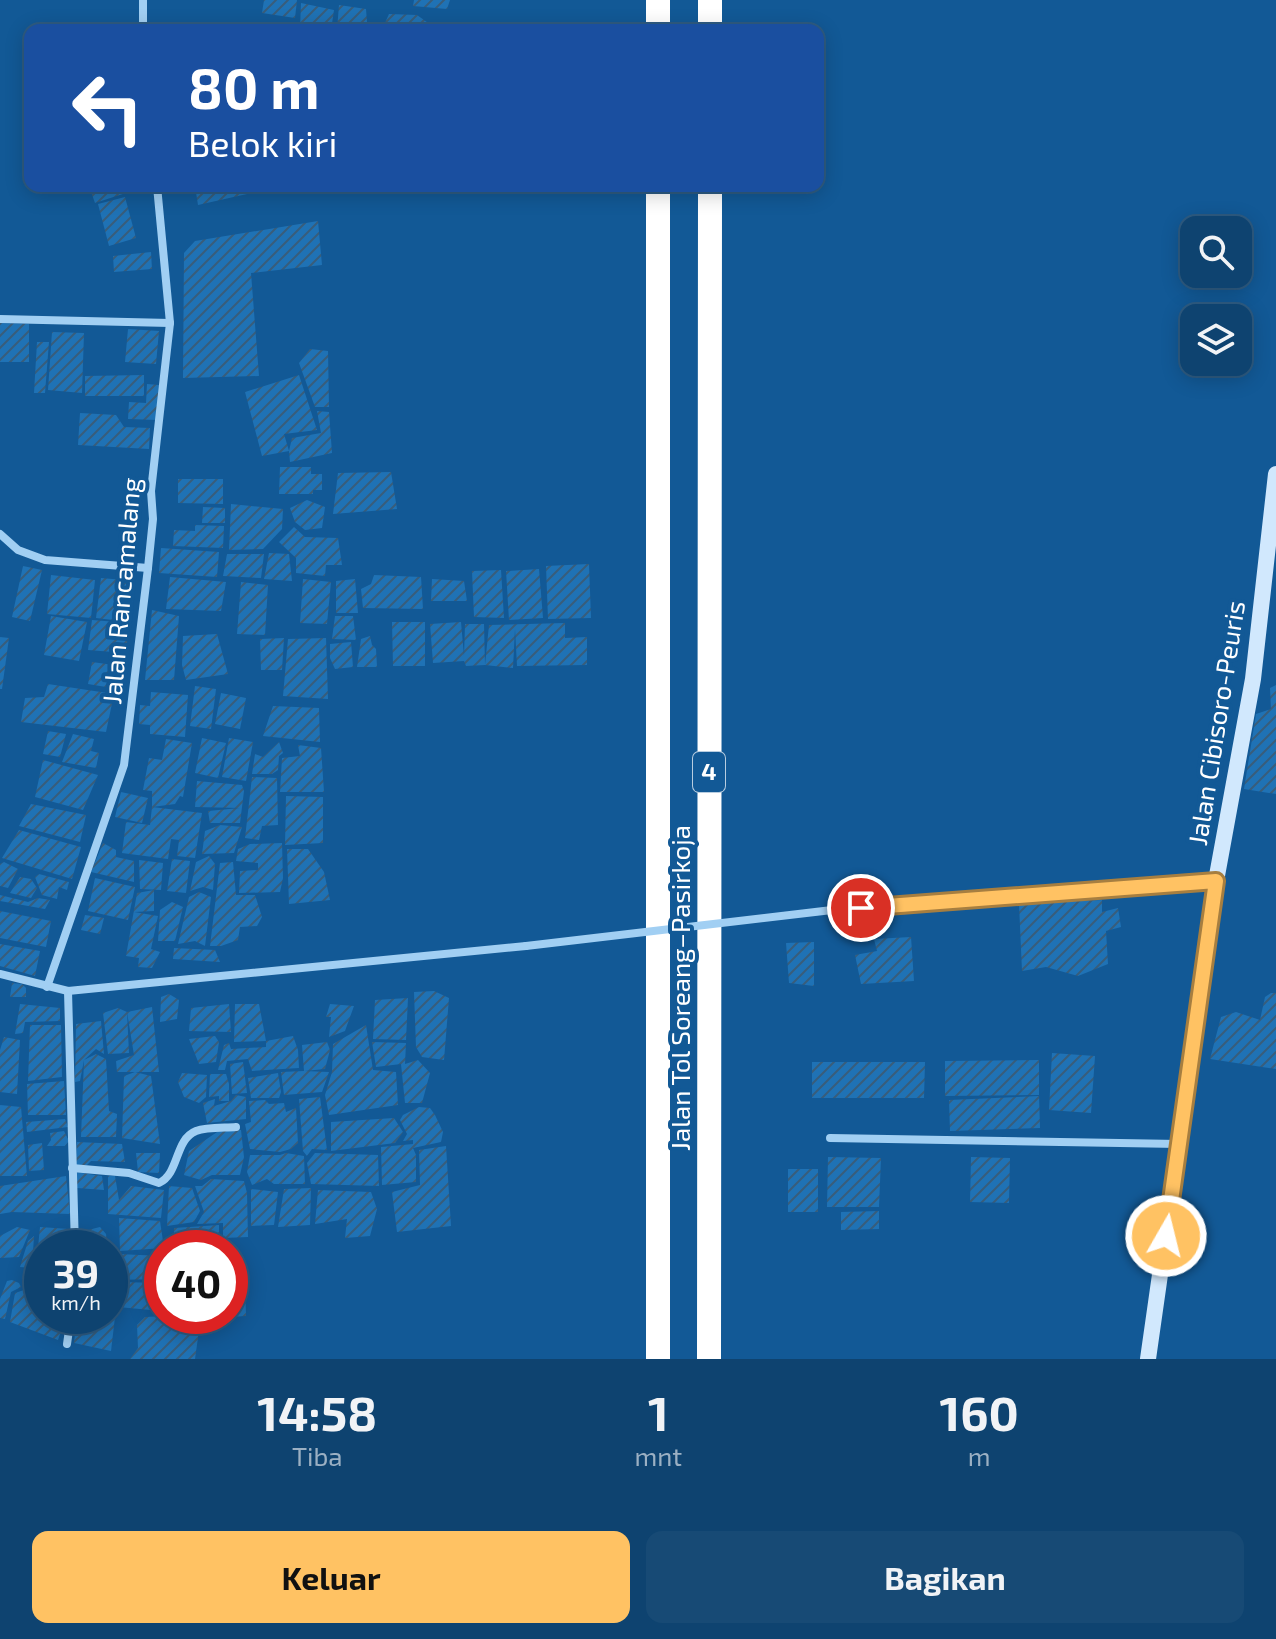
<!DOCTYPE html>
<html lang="id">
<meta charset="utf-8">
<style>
:root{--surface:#0e4370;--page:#174a75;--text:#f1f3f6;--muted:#9bb0c3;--line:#2e5c83;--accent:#ffc263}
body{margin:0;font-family:"Exo 2",sans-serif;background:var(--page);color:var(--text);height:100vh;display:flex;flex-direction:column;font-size:30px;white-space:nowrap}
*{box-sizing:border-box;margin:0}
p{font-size:26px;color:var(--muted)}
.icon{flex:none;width:44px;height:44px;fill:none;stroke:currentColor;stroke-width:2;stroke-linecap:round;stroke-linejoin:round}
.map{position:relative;height:1359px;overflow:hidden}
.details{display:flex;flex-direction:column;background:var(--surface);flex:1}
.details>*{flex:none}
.top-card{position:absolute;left:24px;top:24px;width:800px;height:168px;border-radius:16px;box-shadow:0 4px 20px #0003,0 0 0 2px var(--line);background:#1a4fa0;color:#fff;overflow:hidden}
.fabs{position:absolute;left:1180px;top:216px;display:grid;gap:16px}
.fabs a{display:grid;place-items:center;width:72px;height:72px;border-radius:16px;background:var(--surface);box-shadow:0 4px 20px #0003,0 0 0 2px var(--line);font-size:40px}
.speed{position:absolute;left:24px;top:1230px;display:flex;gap:16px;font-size:40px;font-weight:700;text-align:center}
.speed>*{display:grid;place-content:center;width:104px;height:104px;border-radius:50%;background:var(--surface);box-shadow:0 4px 20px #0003,0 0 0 2px var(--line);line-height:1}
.speed small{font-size:20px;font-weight:400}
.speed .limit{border:12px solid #d22;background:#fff;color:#111}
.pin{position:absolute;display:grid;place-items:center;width:68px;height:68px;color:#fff;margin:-34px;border:4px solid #fff;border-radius:50%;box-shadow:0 2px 8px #0007}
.me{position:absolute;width:88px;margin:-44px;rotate:8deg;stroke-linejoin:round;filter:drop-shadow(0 0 6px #0008)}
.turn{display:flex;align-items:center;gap:28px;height:168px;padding:0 32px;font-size:36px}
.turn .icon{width:104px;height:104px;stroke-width:2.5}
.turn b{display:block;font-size:56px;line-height:68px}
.eta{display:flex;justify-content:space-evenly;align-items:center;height:136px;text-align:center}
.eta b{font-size:48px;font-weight:700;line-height:56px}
.button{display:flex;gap:16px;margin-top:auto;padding:16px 32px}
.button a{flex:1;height:92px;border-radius:16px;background:var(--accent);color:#111;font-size:32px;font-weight:700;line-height:92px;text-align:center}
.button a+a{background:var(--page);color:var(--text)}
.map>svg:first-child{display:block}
.building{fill:url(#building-hatch)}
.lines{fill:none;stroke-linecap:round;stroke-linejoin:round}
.street{stroke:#a1cff3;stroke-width:8}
.secondary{stroke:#d1e8fd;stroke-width:16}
.highway{stroke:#fff;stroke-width:24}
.street-bridge{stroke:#a1cff3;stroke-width:8}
.route-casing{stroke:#a67e40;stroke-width:20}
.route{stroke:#ffc263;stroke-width:14}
.labels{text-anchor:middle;stroke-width:8;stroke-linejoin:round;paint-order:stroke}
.shield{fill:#125996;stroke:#b8cde0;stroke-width:2}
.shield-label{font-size:24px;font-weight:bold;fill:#fff}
.street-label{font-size:26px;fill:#fff;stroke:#125996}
</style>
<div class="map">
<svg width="1276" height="1359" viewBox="0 0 1276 1359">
<defs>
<pattern id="building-hatch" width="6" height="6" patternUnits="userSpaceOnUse" patternTransform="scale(2)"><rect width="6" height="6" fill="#1f72b5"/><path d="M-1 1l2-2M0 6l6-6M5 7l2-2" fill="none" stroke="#385d7b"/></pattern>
</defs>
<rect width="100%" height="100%" fill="#125996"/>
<g class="building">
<polygon points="264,0 297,0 295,18 262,13"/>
<polygon points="414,0 450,0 447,9 413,6"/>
<polygon points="301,3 334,10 331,30 300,30"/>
<polygon points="339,5 366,9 367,22 384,25 389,14 417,15 438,30 337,30"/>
<polygon points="89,186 130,186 132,191 95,203"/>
<polygon points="195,186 278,186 278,187 198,205"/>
<polygon points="125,197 136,238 109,246 98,204"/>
<polygon points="318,221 322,265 251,273 259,376 183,378 184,253 195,241"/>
<polygon points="151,252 152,269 114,272 113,256"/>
<polygon points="0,323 29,324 29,362 0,362"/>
<polygon points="128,329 159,331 156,364 125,362"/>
<polygon points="52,332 84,333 82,393 48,390"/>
<polygon points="37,342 49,342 45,393 34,393"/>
<polygon points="310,349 328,351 329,407 315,407 299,363"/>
<polygon points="144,375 144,396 85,396 85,376"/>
<polygon points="299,375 317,430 284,434 289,451 292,438 321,433 317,411 329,412 332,453 290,462 289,451 262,456 245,392"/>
<polygon points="147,384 159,385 157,420 128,419 129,402 146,403"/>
<polygon points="80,413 116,415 124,427 150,428 149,449 78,445"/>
<polygon points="280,467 311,467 311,474 322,474 322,490 313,490 313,494 279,494"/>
<polygon points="391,472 397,509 333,514 338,473"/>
<polygon points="178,479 223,479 223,504 178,503"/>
<polygon points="307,500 325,507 322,528 305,530 295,522 290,508"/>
<polygon points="231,504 283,509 282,529 263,549 229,550"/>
<polygon points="203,507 225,508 225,523 202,523"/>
<polygon points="195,525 224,526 223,548 173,546 174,530 195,531"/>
<polygon points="294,527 305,537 338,538 342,565 326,565 325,576 296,573 296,558 279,542"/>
<polygon points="161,548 219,552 217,577 159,573"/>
<polygon points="269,553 289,554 292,581 264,579"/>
<polygon points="227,554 264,554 261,578 223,576"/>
<polygon points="589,564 591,618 548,619 546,566"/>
<polygon points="23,566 42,570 30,621 12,617"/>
<polygon points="539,569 543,618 509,620 506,571"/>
<polygon points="501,570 504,618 474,617 472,571"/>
<polygon points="51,575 95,580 91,618 47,614"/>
<polygon points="374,575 421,577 423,609 363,608 361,589 371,584"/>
<polygon points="170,577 226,582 221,611 166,609"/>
<polygon points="101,578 135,581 130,622 96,618"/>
<polygon points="303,579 331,582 327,624 300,623"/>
<polygon points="355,579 358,613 336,613 336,581"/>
<polygon points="432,579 464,581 467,601 431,601"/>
<polygon points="241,582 268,585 265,635 237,634"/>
<polygon points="152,610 179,616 174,680 145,680"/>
<polygon points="51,616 87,622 79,661 44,655"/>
<polygon points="335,616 353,616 356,640 332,639"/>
<polygon points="92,620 129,623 126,653 88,650"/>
<polygon points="392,622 425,622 425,666 393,666"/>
<polygon points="461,622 464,656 465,624 484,624 485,665 466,666 464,661 433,663 430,624"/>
<polygon points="565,623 565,638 587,637 587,665 517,666 515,629 513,668 485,665 489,625"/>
<polygon points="217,634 228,674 186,680 182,665 183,636"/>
<polygon points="370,636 372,645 376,649 377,667 357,667 361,639"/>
<polygon points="0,637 9,638 2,689 0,689"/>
<polygon points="284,638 282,670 261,670 260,639"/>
<polygon points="326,638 328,699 283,696 288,639"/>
<polygon points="351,642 353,667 335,669 330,658 330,644"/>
<polygon points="92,662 128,667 124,690 88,684"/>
<polygon points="48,684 114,694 106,732 21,722 25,698 44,697"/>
<polygon points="1276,685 1276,794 1244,789 1256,714 1271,709 1270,688"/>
<polygon points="195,686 216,689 211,729 190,726"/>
<polygon points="151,692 188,695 185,737 150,734 150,725 139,724 140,705 150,706"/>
<polygon points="221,693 246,698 240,729 215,724"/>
<polygon points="273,706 319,708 320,742 263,736"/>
<polygon points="48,731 66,734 60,757 43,754"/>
<polygon points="73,734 94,739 91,751 99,753 96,768 62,762"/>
<polygon points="202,738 226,743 218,778 195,773"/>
<polygon points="229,738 253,742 246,781 222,777"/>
<polygon points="166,739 192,743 183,797 180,796 175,804 152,807 152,791 143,790 149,758 162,760"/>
<polygon points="279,742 283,753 279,756 278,770 272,774 252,774 255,754 263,757"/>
<polygon points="298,745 321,748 324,792 280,792 282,758 300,756"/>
<polygon points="43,760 98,775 83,810 35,797"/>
<polygon points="252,777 277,778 278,825 262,826 259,840 245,838"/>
<polygon points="197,781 242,785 244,791 240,823 210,823 208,811 240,808 195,807"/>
<polygon points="121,792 148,798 142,823 115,817"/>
<polygon points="286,796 323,797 323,843 285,845"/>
<polygon points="31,804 86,815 80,842 19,826"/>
<polygon points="152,807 202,813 195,858 177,856 179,840 171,839 168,859 122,853 126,822 150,825"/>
<polygon points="220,825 242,827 234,853 202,854 205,831"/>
<polygon points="19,830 81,847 72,879 2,858"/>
<polygon points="103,843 116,850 116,857 134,861 134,882 91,872"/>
<polygon points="282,843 283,878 280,892 239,893 240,871 258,870 258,863 236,861 238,849 250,844"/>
<polygon points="287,849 308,849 324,872 330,900 289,904"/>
<polygon points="209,856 215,864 213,890 203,887 190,891 196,862"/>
<polygon points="172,859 190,861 186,893 167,891"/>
<polygon points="139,860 163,863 161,890 140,889"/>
<polygon points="4,862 18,869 8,888 0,886 0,864"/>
<polygon points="233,862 236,895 255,895 262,917 257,926 240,927 238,940 221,946 210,946 220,863"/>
<polygon points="39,874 69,882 67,890 59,887 57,899 42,895 35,877"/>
<polygon points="20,877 31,879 37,888 31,898 10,893"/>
<polygon points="95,878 135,887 128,920 88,911"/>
<polygon points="154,890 154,911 134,912 158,916 151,949 160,952 152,968 138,967 139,958 126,956 137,893"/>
<polygon points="199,892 211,897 205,946 195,941 178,944 189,897"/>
<polygon points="0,895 28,902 38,898 50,900 45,909 0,901"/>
<polygon points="1102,900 1102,912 1118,908 1121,927 1106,931 1108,964 1078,976 1046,967 1022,971 1019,904"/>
<polygon points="172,902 183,907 175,941 158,941 160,910"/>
<polygon points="0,911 51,921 46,947 0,938"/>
<polygon points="85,915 104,918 100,934 81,930"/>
<polygon points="911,937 914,981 861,984 855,955 877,951 874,939"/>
<polygon points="814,942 814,986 789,983 786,943"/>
<polygon points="0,944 40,951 35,976 0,966"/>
<polygon points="174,948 215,950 220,962 173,959"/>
<polygon points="12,983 22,984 26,988 26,997 10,997"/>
<polygon points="434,991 449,998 444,1060 422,1057 416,1047 414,992"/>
<polygon points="1271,993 1276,993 1276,1069 1210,1059 1221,1017 1236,1012 1260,1020 1265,997"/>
<polygon points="169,994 179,1000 177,1019 160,1022 161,997"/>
<polygon points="408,998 406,1040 373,1039 375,1000"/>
<polygon points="20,1004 60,1008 60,1021 25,1022 23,1033 15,1034"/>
<polygon points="229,1004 231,1032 189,1031 191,1008"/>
<polygon points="235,1004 259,1004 266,1041 234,1042"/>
<polygon points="330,1004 354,1006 345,1031 329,1037 331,1017 326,1017"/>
<polygon points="152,1007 159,1072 117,1072 116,1061 134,1055 127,1012"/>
<polygon points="118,1008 127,1012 129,1053 108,1054 103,1013"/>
<polygon points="101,1021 104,1054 96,1049 84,1060 96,1054 106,1059 109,1111 117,1114 116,1137 81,1137 84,1060 80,1081 75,1082 76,1024"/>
<polygon points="30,1025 61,1025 62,1077 28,1081"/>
<polygon points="366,1025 373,1070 396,1072 398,1105 329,1115 325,1095 332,1072 333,1044"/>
<polygon points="215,1036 219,1042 216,1062 199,1064 189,1039"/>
<polygon points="293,1036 298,1050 299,1068 252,1071 248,1059 227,1061 225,1070 218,1070 224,1045 229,1043 231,1049 266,1047 266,1041"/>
<polygon points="4,1037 20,1040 17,1094 0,1092 0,1050"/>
<polygon points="327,1042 330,1050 325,1069 304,1071 302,1045"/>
<polygon points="372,1042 406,1043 405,1064 418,1060 430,1073 422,1103 405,1103 401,1064 376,1067"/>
<polygon points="1052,1053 1095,1056 1091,1113 1049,1110"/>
<polygon points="1039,1060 1039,1095 945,1096 945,1061"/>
<polygon points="243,1062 247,1093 232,1094 230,1064"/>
<polygon points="812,1062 925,1062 924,1098 812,1098"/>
<polygon points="135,1072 151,1076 160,1144 122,1138 124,1076"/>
<polygon points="281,1072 304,1071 329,1072 322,1092 284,1095"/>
<polygon points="182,1073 207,1075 206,1097 199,1103 184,1097 178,1082"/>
<polygon points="278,1073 281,1092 279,1098 251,1098 248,1078"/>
<polygon points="210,1074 226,1074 229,1084 229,1101 219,1101 219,1096 209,1097"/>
<polygon points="64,1081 66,1115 28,1115 27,1084"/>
<polygon points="236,1095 246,1097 246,1119 207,1123 203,1103 215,1099 214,1106 231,1101"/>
<polygon points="1039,1096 1040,1128 950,1131 949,1100"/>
<polygon points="320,1097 327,1150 312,1149 307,1156 303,1151 299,1099"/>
<polygon points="265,1100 269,1104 284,1103 286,1112 296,1108 298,1143 291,1149 280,1152 250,1149 245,1124 251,1122 249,1101"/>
<polygon points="0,1105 21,1107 27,1176 0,1176"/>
<polygon points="419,1107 430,1108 435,1115 443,1132 441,1142 413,1148 416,1155 416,1182 382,1185 381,1147 413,1144 413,1140 403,1141 407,1134 400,1120 403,1115"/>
<polygon points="394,1118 403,1132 395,1143 331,1151 331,1122"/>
<polygon points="65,1119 68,1127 27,1132 26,1122"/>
<polygon points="220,1130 241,1130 244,1157 240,1175 212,1175 201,1180 184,1175 189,1151"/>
<polygon points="64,1131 69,1141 65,1146 47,1146 51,1140 50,1133"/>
<polygon points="77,1142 122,1144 125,1162 91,1161 87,1165 76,1165"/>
<polygon points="42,1143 44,1170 29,1171 28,1145"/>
<polygon points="446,1146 451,1226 397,1232 392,1192 420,1185 419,1150"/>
<polygon points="136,1153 160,1153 159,1173 138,1172"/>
<polygon points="286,1153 304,1156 305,1184 274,1184 267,1179 252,1185 247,1172 250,1155 280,1155"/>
<polygon points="315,1153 378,1155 379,1186 311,1184 307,1163"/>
<polygon points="828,1157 881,1158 879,1207 827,1207"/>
<polygon points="971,1157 1010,1158 1009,1203 970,1202"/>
<rect x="788" y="1169" width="30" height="43"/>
<polygon points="75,1172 102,1176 104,1190 77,1188"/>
<polygon points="66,1176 70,1214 12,1212 0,1214 0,1186"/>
<polygon points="108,1176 115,1176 119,1200 131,1186 164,1190 161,1218 108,1214"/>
<polygon points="211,1179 244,1181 247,1193 248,1237 223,1238 223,1223 197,1224 204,1212 195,1186 202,1186"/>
<polygon points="169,1186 192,1188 200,1211 194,1222 167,1226"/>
<polygon points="311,1188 310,1225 278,1227 284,1189"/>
<polygon points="251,1189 278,1192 274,1225 251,1226"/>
<polygon points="318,1190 371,1192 377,1209 370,1236 345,1238 347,1219 315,1224"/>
<polygon points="879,1211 879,1229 841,1230 841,1212"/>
<polygon points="119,1218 160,1221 164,1248 120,1251"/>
<polygon points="219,1225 219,1248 174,1248 174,1228"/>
<polygon points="17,1227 30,1230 19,1257 0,1258 0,1236"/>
<polygon points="40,1227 69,1229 69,1248 42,1248 42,1267 36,1268"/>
<polygon points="100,1227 106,1234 108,1248 80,1248 80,1232"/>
<polygon points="34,1236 32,1268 20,1267 28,1241"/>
<polygon points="118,1254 162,1256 162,1279 113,1280"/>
<polygon points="35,1271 42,1271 42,1287 29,1284 27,1277"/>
<polygon points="12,1280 19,1283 21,1287 11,1292 5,1319 0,1318 0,1299 7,1281"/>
<polygon points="120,1282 161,1283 162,1311 118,1307 116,1287"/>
<polygon points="230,1282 245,1282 246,1316 230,1317"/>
<polygon points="30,1288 42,1290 42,1316 66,1316 58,1340 10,1322 15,1293"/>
<polygon points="77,1316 115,1317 111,1351 74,1343"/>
<polygon points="166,1316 201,1316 195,1359 130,1359 138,1348 137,1325 145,1317"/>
</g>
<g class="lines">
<g class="street">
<polyline points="143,30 143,0"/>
<polyline points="0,319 170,323"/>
<polyline points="0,534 18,550 45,560 148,568"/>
<polyline points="832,910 1216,881"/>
<polyline points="0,974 68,991 526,946"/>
<polyline points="47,987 124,765 148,568 153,519 151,491 170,323 157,186"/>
<polyline points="68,991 75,1248"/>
<polyline points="830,1138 1179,1144"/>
<path d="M72 1168 129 1173 159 1183C180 1173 174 1140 196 1131 207 1127 224 1128 236 1127"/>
<polyline points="67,1344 71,1316"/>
</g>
<polyline class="secondary" points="1148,1359 1216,881 1253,679 1276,474"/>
<g class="highway">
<polyline points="658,30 658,0"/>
<polyline points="710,30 710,0"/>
<polyline points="658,1359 658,186"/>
<polyline points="709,1359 710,186"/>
</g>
<polyline class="street-bridge" points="526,946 832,910"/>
</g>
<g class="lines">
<defs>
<polyline id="route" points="861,908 1216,881 1166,1236"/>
</defs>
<use href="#route" class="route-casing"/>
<use href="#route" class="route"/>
</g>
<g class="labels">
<rect class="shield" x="693" y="752" width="32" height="40" rx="6"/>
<g class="shield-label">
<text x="709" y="780">4</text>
</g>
<g class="street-label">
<text transform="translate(122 591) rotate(-85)" y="9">Jalan Rancamalang</text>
<text transform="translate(1217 723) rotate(-81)" y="9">Jalan Cibisoro-Peuris</text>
<text transform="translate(681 988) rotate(-90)" y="9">Jalan Tol Soreang–Pasirkoja</text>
</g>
</g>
</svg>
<div class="fabs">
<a><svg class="icon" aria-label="search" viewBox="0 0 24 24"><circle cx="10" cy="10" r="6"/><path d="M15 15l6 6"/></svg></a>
<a><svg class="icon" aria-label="layers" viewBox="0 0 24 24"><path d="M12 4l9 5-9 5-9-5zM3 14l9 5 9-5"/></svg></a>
</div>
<div class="speed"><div>39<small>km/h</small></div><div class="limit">40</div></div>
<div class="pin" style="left:861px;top:908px;background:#d93025"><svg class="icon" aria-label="arrive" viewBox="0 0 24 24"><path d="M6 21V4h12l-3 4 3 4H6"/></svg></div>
<svg class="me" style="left:1166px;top:1236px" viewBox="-20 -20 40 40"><circle r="17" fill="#ffc263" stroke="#fff" stroke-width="3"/><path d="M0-11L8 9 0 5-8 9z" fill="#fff"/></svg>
<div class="top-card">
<div class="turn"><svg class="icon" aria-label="left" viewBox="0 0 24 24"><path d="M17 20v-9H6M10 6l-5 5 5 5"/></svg><div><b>80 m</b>Belok kiri</div></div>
</div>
</div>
<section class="details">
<div class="eta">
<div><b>14:58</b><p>Tiba</p></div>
<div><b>1</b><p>mnt</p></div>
<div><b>160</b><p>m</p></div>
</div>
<div class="button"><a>Keluar</a><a>Bagikan</a></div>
</section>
